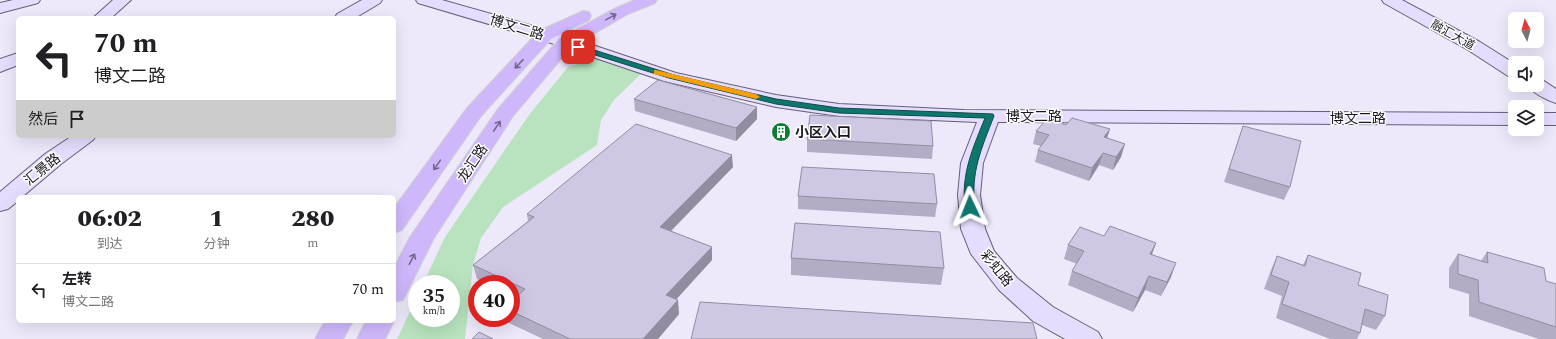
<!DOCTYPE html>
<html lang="zh">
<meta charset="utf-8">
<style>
:root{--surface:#fff;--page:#f6f6f6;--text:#202124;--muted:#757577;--line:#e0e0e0}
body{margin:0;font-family:Spectral,"Noto Sans SC",serif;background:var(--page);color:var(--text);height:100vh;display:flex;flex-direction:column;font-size:15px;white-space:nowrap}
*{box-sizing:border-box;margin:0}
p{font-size:13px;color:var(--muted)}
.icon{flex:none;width:22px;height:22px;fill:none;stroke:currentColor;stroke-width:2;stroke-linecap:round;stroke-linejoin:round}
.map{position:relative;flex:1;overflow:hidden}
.panel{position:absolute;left:16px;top:195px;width:380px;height:128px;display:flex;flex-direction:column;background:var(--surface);border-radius:6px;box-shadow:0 4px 16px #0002}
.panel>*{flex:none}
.banner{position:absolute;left:16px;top:16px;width:380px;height:122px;border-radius:6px;box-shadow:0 4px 16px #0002;background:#fff;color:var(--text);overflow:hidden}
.needle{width:26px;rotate:354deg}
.fabs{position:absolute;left:1508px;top:12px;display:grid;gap:8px}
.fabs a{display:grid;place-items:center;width:36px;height:36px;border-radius:6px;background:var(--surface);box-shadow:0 4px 16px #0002;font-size:20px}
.speed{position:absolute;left:408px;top:275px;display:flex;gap:8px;font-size:20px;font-weight:700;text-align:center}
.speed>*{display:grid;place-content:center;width:52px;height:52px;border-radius:50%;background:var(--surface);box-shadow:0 4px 16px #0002;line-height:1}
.speed small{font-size:10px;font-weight:400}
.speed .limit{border:6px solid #d22;background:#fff;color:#111}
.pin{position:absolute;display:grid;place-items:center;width:34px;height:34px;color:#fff;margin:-17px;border-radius:8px;box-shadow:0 2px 6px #0006}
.me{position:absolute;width:44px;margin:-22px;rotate:358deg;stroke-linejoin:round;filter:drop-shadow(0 0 3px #0008)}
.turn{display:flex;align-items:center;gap:14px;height:84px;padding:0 12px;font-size:18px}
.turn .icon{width:52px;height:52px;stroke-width:2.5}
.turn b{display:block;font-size:28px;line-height:34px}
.then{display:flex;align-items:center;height:38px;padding:0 12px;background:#0003;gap:8px;font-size:15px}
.eta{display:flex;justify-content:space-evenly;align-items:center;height:68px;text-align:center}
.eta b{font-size:24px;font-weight:800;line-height:28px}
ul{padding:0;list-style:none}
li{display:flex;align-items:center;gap:12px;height:52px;padding:0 12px;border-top:1px solid var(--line)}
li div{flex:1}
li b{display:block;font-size:15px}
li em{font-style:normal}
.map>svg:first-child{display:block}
.green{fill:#b8e3be}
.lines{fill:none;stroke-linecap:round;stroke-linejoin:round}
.secondary-casing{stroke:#655e78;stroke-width:2}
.primary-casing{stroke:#d1d0d2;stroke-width:2}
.secondary{fill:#e6dcfd;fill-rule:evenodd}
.primary{fill:#ceb8fb;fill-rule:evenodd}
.wall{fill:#b2acc5}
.shaded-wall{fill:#918ca0}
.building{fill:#cfc8e5;stroke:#918ca0}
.oneway{stroke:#74678e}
.route{fill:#0f766e;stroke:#0a4d48}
.slow{fill:#f59e0b}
.labels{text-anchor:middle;stroke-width:3;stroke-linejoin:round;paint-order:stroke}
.far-street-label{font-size:12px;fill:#191620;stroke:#fff}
.street-label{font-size:14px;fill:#191620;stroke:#fff}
.poi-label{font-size:14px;font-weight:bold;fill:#191620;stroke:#fff;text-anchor:start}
</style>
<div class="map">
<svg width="1556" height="339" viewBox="0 0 1556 339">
<rect width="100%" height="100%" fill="#ede9fb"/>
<polygon class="green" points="601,58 643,72 614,100 601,120 597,145 503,207 481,238 473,265 465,339 397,339 417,297 417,318 451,318 451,284 423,284 445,237 529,115 568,67"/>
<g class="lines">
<defs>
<g id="secondary">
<polygon points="13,0 40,0 38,3 0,13 0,3"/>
<polygon points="113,0 131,0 111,18 93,18"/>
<polygon points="362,0 382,0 380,3 355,18 335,18 337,14"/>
<polygon points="416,0 442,0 551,31 676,73 776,95 839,104 964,110 1515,113 1515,125 998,122 983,163 980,195 985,229 994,251 1017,278 1053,307 1098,332 1102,339 1065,339 1033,321 999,290 971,254 961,229 958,195 961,163 977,122 839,116 776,107 664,81 539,39 418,3"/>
<polygon points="1382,0 1402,0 1480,42 1515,64 1515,78 1508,76 1468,50 1384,3"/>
<polygon points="18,53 18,65 0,72 0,59"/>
<path d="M1537 79 1544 81 1556 89V103C1546 100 1533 93 1527 85H1537Z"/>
<rect x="1537" y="113" width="19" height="12"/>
<polygon points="72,136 96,136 93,140 61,164 22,197 18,197 18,201 8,209 0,211 0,192 45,154"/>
</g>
<g id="primary">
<polygon points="635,0 657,0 655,3 628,14 571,47 513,116 434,238 403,300 394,302 394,268 410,237 498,109 559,39 616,8"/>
<polygon points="583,11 589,12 591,16 589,20 551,39 481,116 402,230 394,233 394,208 467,108 539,31"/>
<polygon points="325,321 353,321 343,339 315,339"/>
<polygon points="366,321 394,321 385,339 357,339"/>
</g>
</defs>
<use href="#secondary" class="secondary-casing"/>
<use href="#primary" class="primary-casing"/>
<use href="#secondary" class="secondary"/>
<use href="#primary" class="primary"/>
</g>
<g class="wall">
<polygon points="634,99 757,119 736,141 635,111"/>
<polygon points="1243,126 1290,187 1284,200 1224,182"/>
<polygon points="1036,131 1107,138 1121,157 1113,170 1099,165 1089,181 1035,162 1038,150 1041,146 1033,144"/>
<polygon points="807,139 933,146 932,159 807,152"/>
<polygon points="733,167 671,231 712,247 712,260 676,300 679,314 658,339 543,339 507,322 506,318 511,318 511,302 516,297 511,295 511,284 488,284 477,279 473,265 528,221 527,214"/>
<polygon points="798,196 937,204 935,217 798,209"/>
<polygon points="1104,236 1156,243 1152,255 1171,277 1161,296 1145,290 1133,312 1068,285 1072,271 1077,264 1064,259 1068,245"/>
<polygon points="1487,252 1546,281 1556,284 1556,339 1539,339 1469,316 1469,294 1449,288 1449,268 1458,254 1481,261"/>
<polygon points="1308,255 1358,285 1385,316 1376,330 1362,325 1360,333 1357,339 1330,339 1276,318 1282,296 1264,289 1271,270 1277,256 1303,265"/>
<polygon points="791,258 944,268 941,285 791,275"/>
</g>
<g class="shaded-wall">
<polygon points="757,107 757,119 736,141 736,128"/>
<polygon points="1110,129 1106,142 1104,137"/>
<polygon points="1125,144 1121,157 1113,170 1116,157"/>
<polygon points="1103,153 1099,165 1089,181 1092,168"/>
<polygon points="732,155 733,167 662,240 660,227"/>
<polygon points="1156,243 1151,256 1150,254"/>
<polygon points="712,247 712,260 667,309 666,295"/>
<polygon points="1176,263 1171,277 1161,296 1167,282"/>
<polygon points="1149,276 1145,290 1133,312 1138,298"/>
<polygon points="678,300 679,314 658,339 643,339"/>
</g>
<g class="building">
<polygon points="658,80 757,107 736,128 634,99"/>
<polygon points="810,115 931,121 933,146 807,139"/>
<polygon points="1072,118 1110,129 1104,137 1125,144 1116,157 1103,153 1092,168 1038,150 1049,135 1036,131 1047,119 1066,125"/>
<polygon points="636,124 732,155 660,227 712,247 666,295 678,300 643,339 570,339 511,311 511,302 525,289 473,265 534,217 527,214"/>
<polygon points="1243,126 1301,141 1290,187 1229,169"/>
<polygon points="802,167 934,174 937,204 798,196"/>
<polygon points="795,223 940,232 944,268 791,258"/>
<polygon points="1110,226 1156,243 1150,254 1176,263 1167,282 1149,276 1138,298 1072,271 1084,251 1068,245 1080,227 1104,236"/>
<polygon points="1487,252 1544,268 1546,281 1556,284 1556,327 1479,302 1478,280 1458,274 1458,254 1488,263"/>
<polygon points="1308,255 1361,273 1358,285 1388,295 1385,316 1365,309 1360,333 1282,304 1289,282 1271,275 1277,256 1305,266"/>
<polygon points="700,302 1033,323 1037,339 691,339"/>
<polygon points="479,332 493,339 472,339"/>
</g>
<defs><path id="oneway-shaft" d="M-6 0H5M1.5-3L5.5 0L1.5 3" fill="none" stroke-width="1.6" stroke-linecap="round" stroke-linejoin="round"/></defs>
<g class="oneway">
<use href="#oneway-shaft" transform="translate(611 17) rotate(-29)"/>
<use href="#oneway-shaft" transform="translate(519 64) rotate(133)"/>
<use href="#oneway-shaft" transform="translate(497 126) rotate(-56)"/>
<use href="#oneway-shaft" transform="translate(437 165) rotate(125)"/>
<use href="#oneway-shaft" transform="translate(412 259) rotate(-63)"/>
</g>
<path class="route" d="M578 45 674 75 776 99 839 108 993 114 994 116C982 147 970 173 975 207L970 210 965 207C961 173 973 148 985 118L839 113 776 104 669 78 576 49 575 47Z"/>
<polygon class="slow" points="654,70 656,70 756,94 760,97 756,99 654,74"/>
<defs>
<symbol id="building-disc" viewBox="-11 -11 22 22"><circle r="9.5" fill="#0b7e34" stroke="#fff"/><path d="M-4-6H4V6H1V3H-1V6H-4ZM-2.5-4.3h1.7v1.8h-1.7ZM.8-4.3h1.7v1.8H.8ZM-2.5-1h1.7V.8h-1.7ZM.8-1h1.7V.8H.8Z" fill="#fff"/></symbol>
</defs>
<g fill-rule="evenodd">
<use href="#building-disc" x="770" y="121" width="22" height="22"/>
</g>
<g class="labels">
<g class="far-street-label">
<text transform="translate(1453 35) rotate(29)" y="4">融汇大道</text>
</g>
<g class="street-label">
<text transform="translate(517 27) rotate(17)" y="5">博文二路</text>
<text x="1034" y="121">博文二路</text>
<text x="1358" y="123">博文二路</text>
<text transform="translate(472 163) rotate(-56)" y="5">龙汇路</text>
<text transform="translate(42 169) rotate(-39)" y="5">汇景路</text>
<text transform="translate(997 268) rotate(51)" y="5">彩虹路</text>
</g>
<g class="poi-label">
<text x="795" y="137">小区入口</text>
</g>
</g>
</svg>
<div class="fabs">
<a><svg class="needle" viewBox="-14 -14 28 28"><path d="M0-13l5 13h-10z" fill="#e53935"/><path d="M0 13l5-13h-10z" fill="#757577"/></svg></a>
<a><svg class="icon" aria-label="sound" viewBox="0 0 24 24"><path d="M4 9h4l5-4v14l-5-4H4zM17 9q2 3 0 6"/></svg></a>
<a><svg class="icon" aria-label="layers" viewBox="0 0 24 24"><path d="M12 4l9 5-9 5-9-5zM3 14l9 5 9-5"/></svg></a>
</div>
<div class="speed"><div>35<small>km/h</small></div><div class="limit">40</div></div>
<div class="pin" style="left:578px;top:47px;background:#d93025"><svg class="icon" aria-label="arrive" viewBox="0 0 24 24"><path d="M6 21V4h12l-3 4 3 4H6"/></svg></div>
<svg class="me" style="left:970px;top:207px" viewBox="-20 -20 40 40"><path d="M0-17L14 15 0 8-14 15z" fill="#0f766e" stroke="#fff" stroke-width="4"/></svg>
<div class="banner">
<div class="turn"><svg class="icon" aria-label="left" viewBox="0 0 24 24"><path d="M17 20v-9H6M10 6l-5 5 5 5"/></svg><div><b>70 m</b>博文二路</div></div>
<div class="then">然后<svg class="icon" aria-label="arrive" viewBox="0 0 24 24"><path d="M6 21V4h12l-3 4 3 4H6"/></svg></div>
</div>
<section class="panel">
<div class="eta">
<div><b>06:02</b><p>到达</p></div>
<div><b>1</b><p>分钟</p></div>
<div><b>280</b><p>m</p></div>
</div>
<ul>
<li><svg class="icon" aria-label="left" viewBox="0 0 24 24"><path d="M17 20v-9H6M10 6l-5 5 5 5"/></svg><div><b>左转</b><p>博文二路</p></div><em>70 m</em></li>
</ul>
</section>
</div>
